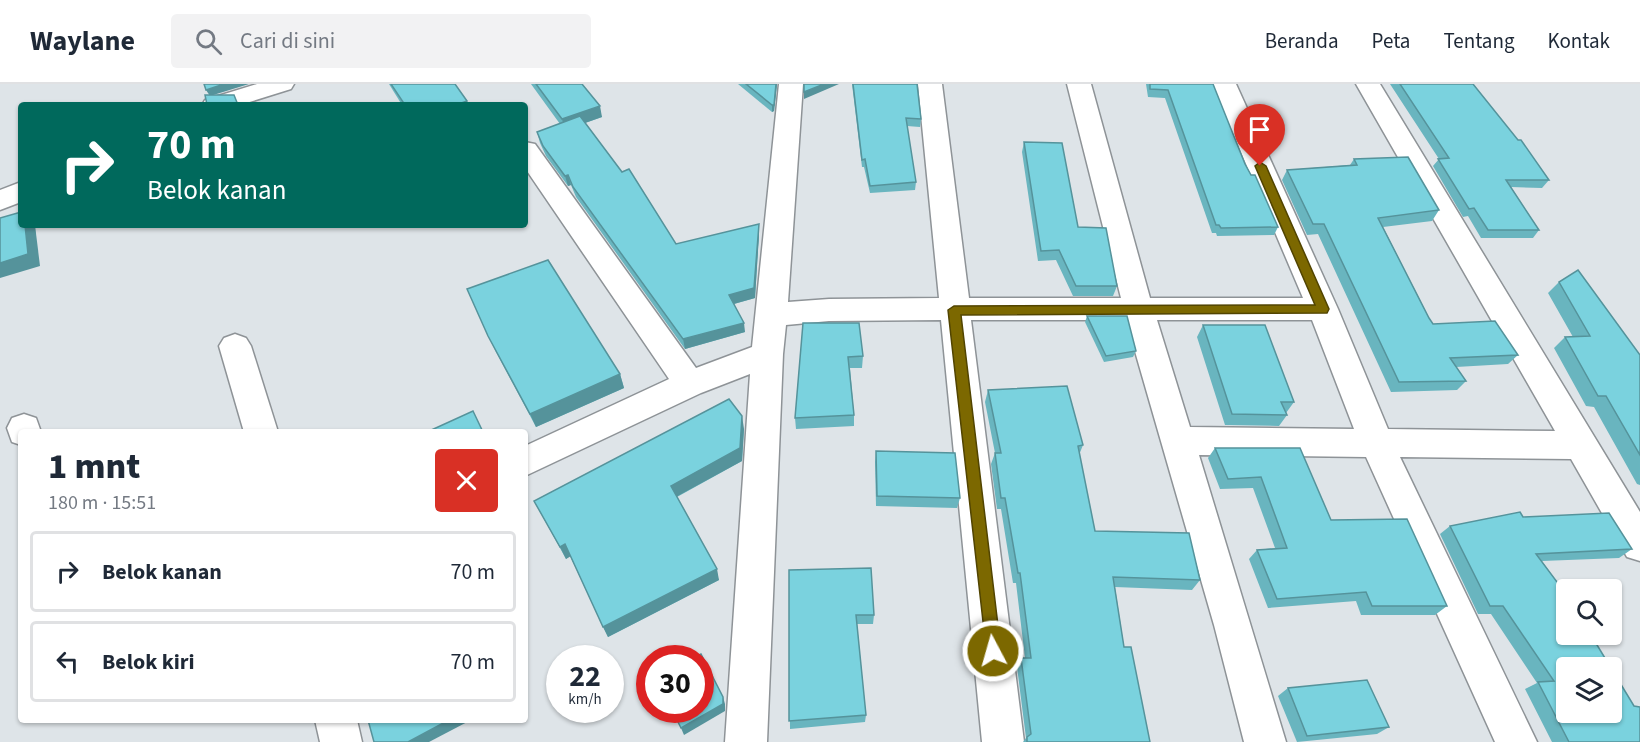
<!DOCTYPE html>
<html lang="id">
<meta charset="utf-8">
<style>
:root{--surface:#fff;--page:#f2f2f3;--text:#1f2937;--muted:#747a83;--line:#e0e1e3}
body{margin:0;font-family:"Source Sans 3",sans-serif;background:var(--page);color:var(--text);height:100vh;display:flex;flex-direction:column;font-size:22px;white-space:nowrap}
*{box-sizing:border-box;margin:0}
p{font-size:20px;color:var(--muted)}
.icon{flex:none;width:33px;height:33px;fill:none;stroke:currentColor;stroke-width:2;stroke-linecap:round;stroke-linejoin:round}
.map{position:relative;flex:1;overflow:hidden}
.drawer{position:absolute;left:18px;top:345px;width:510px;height:294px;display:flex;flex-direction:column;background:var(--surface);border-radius:6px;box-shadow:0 2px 4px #0004}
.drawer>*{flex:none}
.top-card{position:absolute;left:18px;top:18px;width:510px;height:126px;border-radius:6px;box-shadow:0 2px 4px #0004;background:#00695c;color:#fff;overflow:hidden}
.controls{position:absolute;left:1556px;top:495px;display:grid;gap:12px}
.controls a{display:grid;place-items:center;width:66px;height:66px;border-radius:6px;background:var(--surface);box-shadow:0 2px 4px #0004;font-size:30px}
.speed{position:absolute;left:546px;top:561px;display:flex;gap:12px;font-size:30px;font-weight:700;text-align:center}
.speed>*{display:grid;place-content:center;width:78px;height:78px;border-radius:50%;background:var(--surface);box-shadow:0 2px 4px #0004;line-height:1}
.speed small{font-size:15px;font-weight:400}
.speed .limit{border:9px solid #d22;background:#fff;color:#111}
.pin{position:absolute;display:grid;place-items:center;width:51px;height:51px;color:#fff;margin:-62px -26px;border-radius:50% 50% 50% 0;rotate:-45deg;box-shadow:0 0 6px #0007}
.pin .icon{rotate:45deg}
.me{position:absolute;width:66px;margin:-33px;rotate:354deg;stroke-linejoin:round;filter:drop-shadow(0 0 4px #0008)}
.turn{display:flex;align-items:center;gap:21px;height:126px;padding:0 30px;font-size:27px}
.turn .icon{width:78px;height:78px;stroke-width:2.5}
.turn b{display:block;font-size:42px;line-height:51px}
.round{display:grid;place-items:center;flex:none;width:63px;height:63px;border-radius:6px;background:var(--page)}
.headline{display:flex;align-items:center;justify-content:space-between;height:102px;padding:0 30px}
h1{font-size:36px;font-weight:800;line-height:45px}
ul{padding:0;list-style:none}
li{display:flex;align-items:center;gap:18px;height:81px;margin:0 12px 9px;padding:0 18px;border:3px solid var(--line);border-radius:6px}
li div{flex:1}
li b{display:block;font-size:22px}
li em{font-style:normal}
header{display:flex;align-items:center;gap:36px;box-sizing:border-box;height:84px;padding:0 30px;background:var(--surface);border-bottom:2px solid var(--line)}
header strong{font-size:28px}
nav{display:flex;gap:33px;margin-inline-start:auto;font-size:21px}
.search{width:420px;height:54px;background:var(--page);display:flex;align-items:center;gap:15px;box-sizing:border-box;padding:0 21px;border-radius:6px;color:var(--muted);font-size:22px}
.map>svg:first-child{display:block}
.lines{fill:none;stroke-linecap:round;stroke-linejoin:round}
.minor-casing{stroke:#8e9397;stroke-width:3}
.tertiary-casing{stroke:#8e9397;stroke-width:3}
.minor{fill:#fff;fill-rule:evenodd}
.tertiary{fill:#fff;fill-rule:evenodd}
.wall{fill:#69b5bf}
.shaded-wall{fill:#55939b}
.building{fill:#7ad2de;stroke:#55939b;stroke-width:1.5}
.route{fill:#7c6800;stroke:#514400;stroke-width:1.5}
</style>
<header>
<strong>Waylane</strong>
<div class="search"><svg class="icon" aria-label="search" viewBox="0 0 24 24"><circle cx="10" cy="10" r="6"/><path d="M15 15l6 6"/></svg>Cari di sini</div>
<nav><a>Beranda</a><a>Peta</a><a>Tentang</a><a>Kontak</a></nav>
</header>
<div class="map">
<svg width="1640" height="658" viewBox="0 0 1640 658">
<rect width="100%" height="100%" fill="#dee4e8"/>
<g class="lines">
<defs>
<g id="minor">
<path d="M779 0H803L788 218 829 215 939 214 918 0H942L969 214H1121L1067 0H1091L1150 214H1303L1212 0H1236L1338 225 1388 345 1555 347 1356 0H1380L1640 428V477L1627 473 1571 375 1400 373 1537 658H1495L1366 373 1199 371 1286 658H1244L1214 541 1126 236H971L1024 658H982L941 236 829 237 786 241 783 270 767 658H725L750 290 701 309 525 392V362L669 295 525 84V58L535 60 696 284 752 263ZM1157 236H1312L1354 345 1190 343Z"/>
<polygon points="235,250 246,254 251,262 278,348 244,348 219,262 224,254"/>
<polygon points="24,330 36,334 41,348 21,348 21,361 12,358 7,344 12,334"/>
<polygon points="315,636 357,636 362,658 320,658"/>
</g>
<g id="tertiary">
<polygon points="257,0 294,0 291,5 240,21 202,21 205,16"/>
<polygon points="21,98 21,118 0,126 0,106"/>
</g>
</defs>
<use href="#minor" class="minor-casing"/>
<use href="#tertiary" class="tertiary-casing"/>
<use href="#minor" class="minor"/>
<use href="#tertiary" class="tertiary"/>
</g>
<g class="wall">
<polygon points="389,0 455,0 467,17 468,21 402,21"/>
<polygon points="531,0 582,0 602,33 585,39 676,160 759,140 759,150 755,214 734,220 745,248 685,265 576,113 571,101 568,102 546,72 540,59 537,48 560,40"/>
<polygon points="738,0 777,0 774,27 772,28"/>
<polygon points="852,0 917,0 921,35 920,43 907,42 916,98 915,106 870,109 864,83 862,83"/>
<polygon points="1146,0 1213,0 1245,80 1278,143 1274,151 1217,152 1216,149 1212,149 1165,14 1148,13"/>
<polygon points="1390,0 1473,0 1549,96 1542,104 1511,103 1539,146 1533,154 1481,154 1468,132 1463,133 1433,82 1439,75"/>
<polygon points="1024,58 1078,143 1117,202 1113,212 1073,212 1056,176 1038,177 1022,68"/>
<polygon points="1354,75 1439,126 1432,137 1383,143 1429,234 1433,240 1518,271 1508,280 1456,283 1466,297 1457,306 1391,308 1318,150 1307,151 1282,96 1287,86 1350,81"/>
<polygon points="1559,198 1640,271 1640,401 1637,400 1594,323 1586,322 1554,264 1565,253 1573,253 1548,209"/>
<polygon points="467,205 620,290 624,304 536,343 495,266"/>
<polygon points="1087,232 1136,267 1133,273 1104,278 1085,238"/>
<polygon points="803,239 863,272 862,284 850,284 854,331 854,342 796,345 795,334"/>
<polygon points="1203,241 1294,318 1286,329 1287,331 1279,342 1225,341 1197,253"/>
<polygon points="988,306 1083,361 1079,371 1095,447 1200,496 1192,506 1115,503 1124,563 1150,658 1023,658 1026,654 1017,583 1021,574 1025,574 1016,499 1013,499 1001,425 997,425 991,380 995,369 985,318"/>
<polygon points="744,345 742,377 677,413 719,496 608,553 570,472 566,475 534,417"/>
<polygon points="1215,364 1331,436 1447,522 1435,531 1361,531 1356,517 1268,524 1249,475 1257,466 1275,464 1253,404 1220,405 1208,374"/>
<polygon points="876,367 960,414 957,424 876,422 875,378"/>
<polygon points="1523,433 1632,465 1619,474 1542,477 1594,550 1592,552 1640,658 1552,658 1525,605 1537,599 1491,530 1478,530 1440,450 1450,442"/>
<polygon points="789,486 874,531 873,540 857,540 866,631 865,638 790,645"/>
<polygon points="1288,604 1389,643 1377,650 1297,658 1278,612"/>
</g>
<g class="shaded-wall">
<polygon points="224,0 249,0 210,12 206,6"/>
<polygon points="776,0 777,0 774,27 772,28 772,21"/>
<polygon points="824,0 839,0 804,15 804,8"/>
<polygon points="467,17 468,21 456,21"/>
<polygon points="600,22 602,33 565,46 562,35"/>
<polygon points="568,91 571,101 568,102 565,92"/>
<polygon points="525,102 528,109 525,110"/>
<polygon points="759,140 759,150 755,214 730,221 729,211"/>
<polygon points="25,141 35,141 40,182 0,194 0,179"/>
<polygon points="744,239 745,248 685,265 683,255"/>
<polygon points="620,290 624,304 536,343 530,330"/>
<polygon points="742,332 744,345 742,377 674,414 671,402"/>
<polygon points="565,460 571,472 566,475 560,463"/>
<polygon points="717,485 719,496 608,553 603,543"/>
<polygon points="723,613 725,620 725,627 684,651 681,644"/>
<polygon points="449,636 471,636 429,658 408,658"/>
</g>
<g class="building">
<polygon points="204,0 224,0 206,6"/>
<polygon points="391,0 455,0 467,17 456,21 405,21"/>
<polygon points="536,0 582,0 600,22 562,35"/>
<polygon points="746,0 776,0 774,21 772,21"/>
<polygon points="804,0 824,0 804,8"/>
<polygon points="853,0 917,0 921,35 906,34 916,98 870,102 865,75 862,76"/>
<polygon points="1150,0 1213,0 1245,80 1251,91 1255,91 1278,143 1221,144 1219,141 1216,141 1168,6 1150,5"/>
<polygon points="1400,0 1473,0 1518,56 1521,56 1549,96 1506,96 1539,146 1488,146 1474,124 1469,125 1438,75 1449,74"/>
<polygon points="205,11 234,11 238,21 207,21"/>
<polygon points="580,32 622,88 629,85 676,160 759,140 754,204 729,211 744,239 683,255 573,103 568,91 565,92 543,62 537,48"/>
<polygon points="1024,58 1062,59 1078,143 1106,144 1117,202 1076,202 1059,166 1041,167"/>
<polygon points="1408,73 1439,126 1378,134 1429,234 1433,240 1495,237 1518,271 1450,274 1466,297 1399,298 1324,140 1313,140 1287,86 1357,81 1354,75"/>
<polygon points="21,128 21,141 25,141 28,170 0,179 0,134"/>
<polygon points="548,176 620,290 530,330 488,252 467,205"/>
<polygon points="1578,186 1640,271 1640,371 1606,312 1598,312 1565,253 1590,252 1559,198"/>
<polygon points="1087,232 1127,232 1136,267 1106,272"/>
<polygon points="803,239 859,239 863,272 848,273 854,331 795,334"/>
<polygon points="1203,241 1265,241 1294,318 1281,318 1287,331 1232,330"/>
<polygon points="1067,302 1083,361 1078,362 1095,447 1189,449 1200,496 1113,493 1124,563 1131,563 1150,658 1027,658 1027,653 1031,650 1021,574 1031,574 1020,489 1018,489 1005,414 1001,414 995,369 1001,369 988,306"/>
<polygon points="729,315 742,332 740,364 671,402 717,485 603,543 565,460 560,463 534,417"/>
<polygon points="473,327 483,348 427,348"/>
<polygon points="1215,364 1300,364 1331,436 1407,435 1447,522 1372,522 1366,508 1277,515 1257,466 1287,464 1261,393 1228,395"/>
<polygon points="876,367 955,369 960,414 877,412"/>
<polygon points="1520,428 1523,433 1609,429 1632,465 1536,470 1566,510 1566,550 1592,550 1591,551 1611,584 1566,584 1566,628 1611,628 1611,584 1634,622 1640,623 1640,658 1569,658 1538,598 1554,597 1503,522 1490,522 1450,442"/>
<polygon points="871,484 874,531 856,531 866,631 789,637 789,486"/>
<polygon points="701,570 723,613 723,620 681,644 672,626 700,626 700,574 693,574"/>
<polygon points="1367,596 1389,643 1307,652 1288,604"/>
<polygon points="368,636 449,636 408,658 374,658"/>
</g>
<polygon class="route" points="1260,78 1266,82 1329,225 1327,229 961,231 1001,567 999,573 993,575 987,573 948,226 954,222 1315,221 1255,82"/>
</svg>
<div class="controls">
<a><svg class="icon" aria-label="search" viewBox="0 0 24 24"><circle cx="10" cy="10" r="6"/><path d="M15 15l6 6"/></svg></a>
<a><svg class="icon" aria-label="layers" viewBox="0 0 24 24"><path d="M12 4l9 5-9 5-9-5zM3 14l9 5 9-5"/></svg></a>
</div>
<div class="speed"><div>22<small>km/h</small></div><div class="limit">30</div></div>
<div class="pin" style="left:1260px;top:82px;background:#d93025"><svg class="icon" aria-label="arrive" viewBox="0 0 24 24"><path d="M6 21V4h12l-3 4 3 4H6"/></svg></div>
<svg class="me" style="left:993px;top:567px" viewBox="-20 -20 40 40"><circle r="17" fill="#7c6800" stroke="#fff" stroke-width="3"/><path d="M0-11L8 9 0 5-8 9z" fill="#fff"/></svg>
<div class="top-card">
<div class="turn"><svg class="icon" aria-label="right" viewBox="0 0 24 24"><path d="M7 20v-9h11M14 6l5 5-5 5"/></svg><div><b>70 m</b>Belok kanan</div></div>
</div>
<section class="drawer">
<div class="headline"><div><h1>1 mnt</h1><p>180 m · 15:51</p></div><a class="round" style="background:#d93025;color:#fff"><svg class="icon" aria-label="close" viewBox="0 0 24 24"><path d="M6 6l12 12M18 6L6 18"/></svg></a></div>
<ul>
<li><svg class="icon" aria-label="right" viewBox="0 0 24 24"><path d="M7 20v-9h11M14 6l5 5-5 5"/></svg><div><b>Belok kanan</b></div><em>70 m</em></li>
<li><svg class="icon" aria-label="left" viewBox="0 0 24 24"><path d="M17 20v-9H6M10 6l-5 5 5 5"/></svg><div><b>Belok kiri</b></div><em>70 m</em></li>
</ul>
</section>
</div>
